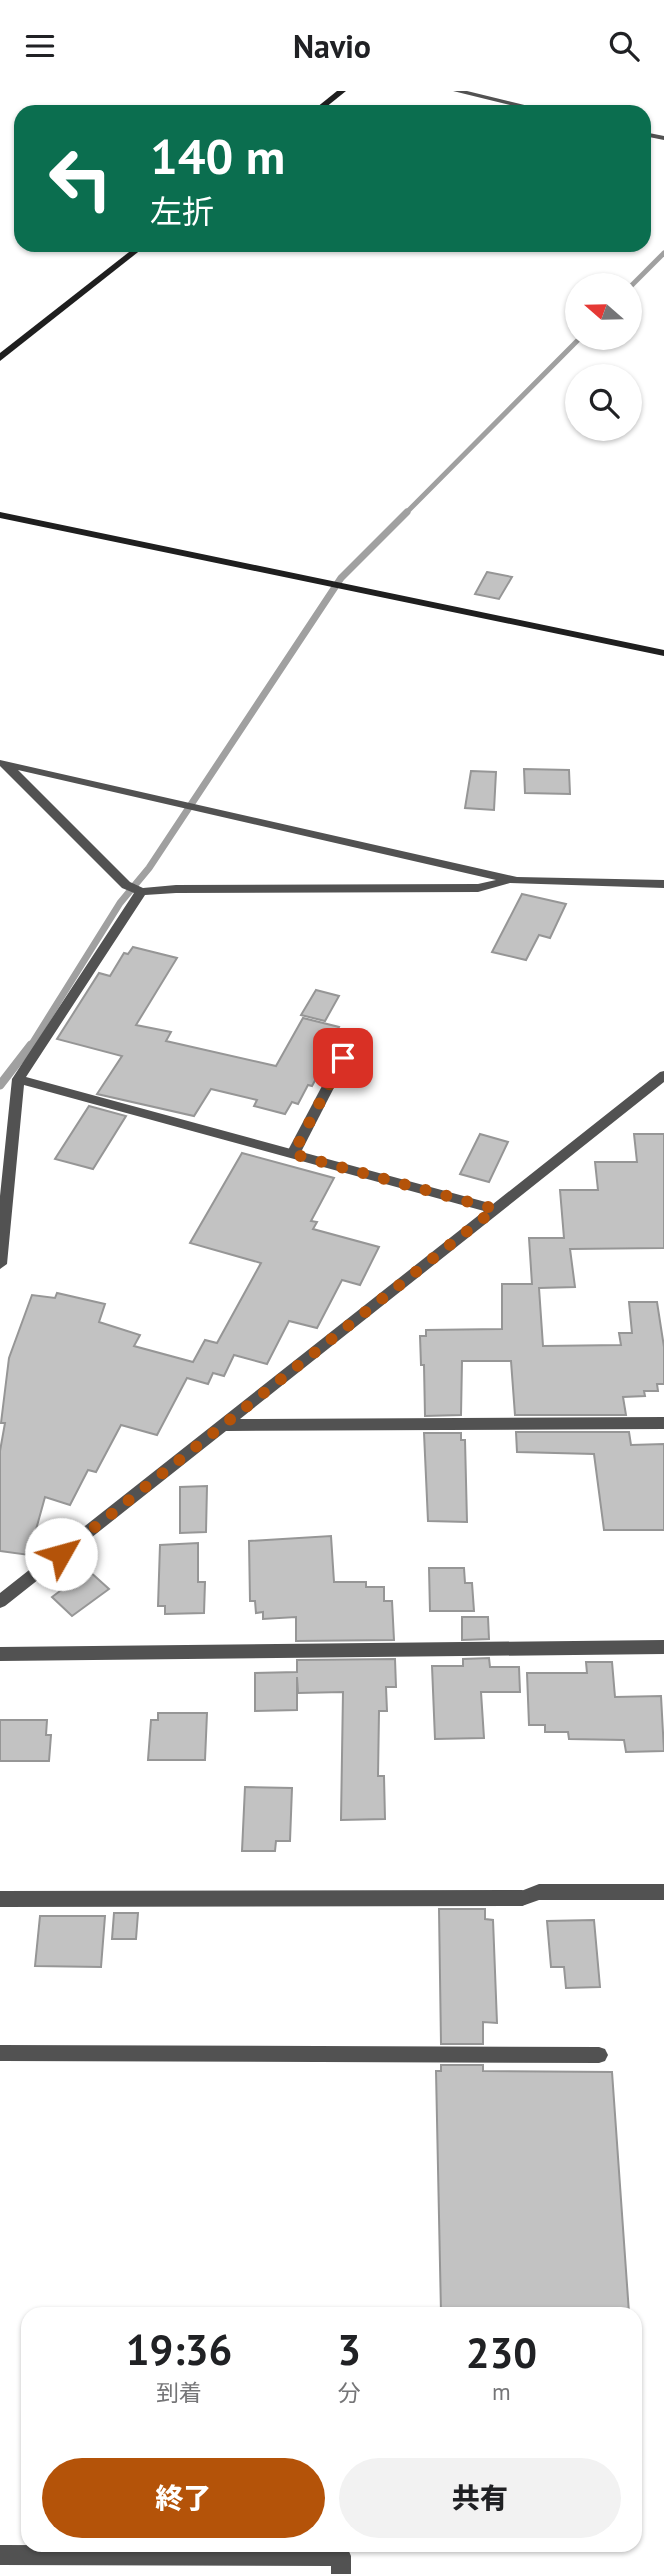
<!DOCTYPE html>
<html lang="ja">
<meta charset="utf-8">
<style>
:root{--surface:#fff;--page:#f2f2f2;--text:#202124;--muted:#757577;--accent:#b45309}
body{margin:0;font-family:"PT Sans","Noto Sans JP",sans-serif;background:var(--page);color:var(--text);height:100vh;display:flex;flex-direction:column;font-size:26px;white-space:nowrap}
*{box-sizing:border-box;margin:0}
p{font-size:23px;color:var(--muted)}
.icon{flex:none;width:38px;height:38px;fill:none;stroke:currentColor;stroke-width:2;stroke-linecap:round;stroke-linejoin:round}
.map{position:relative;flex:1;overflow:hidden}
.details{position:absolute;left:21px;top:2216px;width:621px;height:245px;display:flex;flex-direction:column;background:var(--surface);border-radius:21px;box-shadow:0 2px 5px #0004}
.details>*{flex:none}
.top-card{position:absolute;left:14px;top:14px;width:637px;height:147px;border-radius:21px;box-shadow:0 2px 5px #0004;background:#0b6e4f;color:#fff;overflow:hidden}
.needle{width:46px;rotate:290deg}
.fabs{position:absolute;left:565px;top:182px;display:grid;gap:14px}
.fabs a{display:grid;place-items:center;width:77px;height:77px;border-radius:50%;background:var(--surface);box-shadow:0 2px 5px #0004;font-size:35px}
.pin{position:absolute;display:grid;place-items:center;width:60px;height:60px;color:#fff;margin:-30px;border-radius:14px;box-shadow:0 4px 10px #0006}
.me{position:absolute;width:77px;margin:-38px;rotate:52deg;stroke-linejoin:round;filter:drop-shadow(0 0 5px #0008)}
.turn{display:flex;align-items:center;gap:24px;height:147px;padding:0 21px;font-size:32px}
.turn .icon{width:91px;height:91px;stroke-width:2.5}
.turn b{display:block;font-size:49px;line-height:60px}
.eta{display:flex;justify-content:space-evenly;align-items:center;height:119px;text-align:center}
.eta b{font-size:42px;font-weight:800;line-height:49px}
.button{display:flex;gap:14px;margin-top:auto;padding:14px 21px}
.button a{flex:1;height:80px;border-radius:42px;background:var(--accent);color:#fff;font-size:28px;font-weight:800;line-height:80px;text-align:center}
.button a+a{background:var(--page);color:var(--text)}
header{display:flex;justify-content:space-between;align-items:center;height:91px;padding:0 21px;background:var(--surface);font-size:32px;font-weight:800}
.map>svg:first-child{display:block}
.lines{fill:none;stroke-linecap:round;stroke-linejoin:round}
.stream-far2{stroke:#a0a0a0;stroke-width:5}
.stream-far1{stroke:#a0a0a0;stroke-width:7}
.stream{stroke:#a0a0a0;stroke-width:9}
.building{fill:#c2c2c2;stroke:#969696;stroke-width:2}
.lane{fill:#525252;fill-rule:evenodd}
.street{fill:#525252;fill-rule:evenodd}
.secondary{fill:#1f1f1f;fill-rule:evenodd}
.route{stroke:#b45309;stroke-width:12;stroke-dasharray:0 21.6}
</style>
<header><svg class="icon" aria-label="menu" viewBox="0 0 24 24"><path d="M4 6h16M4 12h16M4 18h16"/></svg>Navio<svg class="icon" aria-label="search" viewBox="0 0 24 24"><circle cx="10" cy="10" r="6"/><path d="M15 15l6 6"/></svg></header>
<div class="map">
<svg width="664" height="2483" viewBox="0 0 664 2483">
<rect width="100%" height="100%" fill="#fff"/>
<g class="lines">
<g class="stream-far2">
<polyline points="630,196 664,162"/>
<polyline points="405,423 580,247"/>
</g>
<polyline class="stream-far1" points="30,956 120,812 149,777 341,487 407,421"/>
<polyline class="stream" points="0,994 31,954"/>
</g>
<g class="building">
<polygon points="487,481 512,486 499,508 475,503"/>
<polygon points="524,678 569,679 570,703 525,702"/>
<polygon points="471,680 496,681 494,719 465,717"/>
<polygon points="522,803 566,813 550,847 539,844 526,869 492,861"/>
<polygon points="133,856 177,867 136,934 171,941 166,950 276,975 303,927 339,936 334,946 338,947 312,995 308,994 298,1013 292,1011 285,1023 254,1015 257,1009 211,998 194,1025 97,1003 122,965 57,948 99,882 110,885 124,862 128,863"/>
<polygon points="316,899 339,905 325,930 301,924"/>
<polygon points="89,1015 126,1025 93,1078 55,1068"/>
<polygon points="480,1043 508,1051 489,1091 460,1083"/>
<polygon points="634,1043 664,1043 664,1157 570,1158 575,1196 539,1197 543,1255 621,1254 619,1242 632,1242 629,1211 657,1211 664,1256 664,1293 657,1293 658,1300 644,1300 645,1305 623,1306 626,1324 515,1324 511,1270 462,1270 461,1324 425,1325 424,1274 421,1274 420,1245 426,1245 426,1239 502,1238 502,1193 532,1193 529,1147 564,1147 560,1099 598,1099 595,1071 637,1071"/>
<polygon points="242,1062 334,1087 311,1130 317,1131 313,1138 379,1156 360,1194 342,1189 317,1237 289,1230 267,1273 234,1264 224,1285 213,1282 208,1293 187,1287 157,1344 121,1334 96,1381 88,1379 70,1414 45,1406 29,1464 0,1460 0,1360 5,1332 1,1332 9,1267 32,1204 55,1207 57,1202 105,1213 99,1231 140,1244 134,1255 193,1271 205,1249 217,1252 261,1172 190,1152"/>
<polygon points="516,1341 629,1341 631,1354 664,1353 664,1439 604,1439 594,1363 517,1361"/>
<polygon points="424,1342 461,1342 461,1349 465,1349 467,1431 428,1430"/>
<polygon points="207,1395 206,1441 180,1442 180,1396"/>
<polygon points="331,1445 334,1491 366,1491 366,1496 384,1496 384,1510 392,1510 394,1549 296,1550 296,1526 263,1528 263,1521 256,1522 255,1510 250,1510 249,1450"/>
<polygon points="198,1452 198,1491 205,1491 204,1522 165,1523 165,1515 158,1515 160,1454"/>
<polygon points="429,1477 464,1477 465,1492 472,1492 474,1520 430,1520"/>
<polygon points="88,1479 109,1498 72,1525 52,1506"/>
<polygon points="462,1526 488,1526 489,1548 462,1549"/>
<polygon points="489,1567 490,1576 519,1576 520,1601 481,1601 484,1647 435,1648 432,1575 463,1575 463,1568"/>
<polygon points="395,1568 396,1596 386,1596 387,1620 379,1620 378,1685 384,1685 385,1728 341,1729 343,1601 298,1602 297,1586 297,1619 255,1620 255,1582 297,1581 297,1569"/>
<polygon points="586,1571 612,1571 615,1606 661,1605 664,1660 626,1661 624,1649 569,1648 568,1641 545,1641 545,1634 529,1634 527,1582 587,1582"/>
<polygon points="158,1622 207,1622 205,1669 148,1669 151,1629 158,1629"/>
<polygon points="0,1629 47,1629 46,1644 51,1644 49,1670 0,1670"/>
<polygon points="245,1696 292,1697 290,1750 276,1750 275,1760 242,1760"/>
<polygon points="439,1818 485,1818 485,1828 493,1829 497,1932 483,1931 483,1953 441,1953"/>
<polygon points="114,1822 138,1822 136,1848 112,1848"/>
<polygon points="40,1825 105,1825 101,1876 35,1875"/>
<polygon points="594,1829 600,1896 566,1897 564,1876 551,1876 547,1830"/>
<polygon points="441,1974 483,1974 483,1980 612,1981 629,2222 441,2222 436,1980 441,1980"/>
</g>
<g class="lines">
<g class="lane">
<polygon points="355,940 361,944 300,1063 298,1066 288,1066 286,1063 349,944"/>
<polygon points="539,1793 664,1793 664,1809 539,1809 522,1815 516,1812 514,1807 516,1802"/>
<polygon points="0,1954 599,1956 605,1958 608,1964 605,1970 599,1972 0,1970"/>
</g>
<g class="street">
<polygon points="453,0 467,0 553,21 539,21"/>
<polygon points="644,41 664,45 664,49 644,45"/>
<path d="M0 669 517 786 664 789V797L510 792 478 801 176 802 145 804 26 986 493 1113 660 981 664 980V991L240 1328 664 1326V1338L226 1340 5 1515 0 1517V1502L484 1120 24 994 7 1173 0 1178V1105L12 988 134 802 122 797 0 675ZM18 679 496 789 478 793 176 794 143 797 130 791Z"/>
<polygon points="664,1549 664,1563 0,1570 0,1556"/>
<polygon points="522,1799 528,1802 530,1807 528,1812 522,1815 0,1816 0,1800"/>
<polygon points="0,2454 341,2455 348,2458 351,2465 351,2483 331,2483 331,2475 0,2474"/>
</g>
<g class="secondary">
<polygon points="337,0 346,0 320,21 311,21"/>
<polygon points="138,154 147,154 0,270 0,262"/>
<polygon points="0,421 664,559 664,565 0,427"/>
</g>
</g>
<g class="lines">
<polyline class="route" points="61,1463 495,1118 293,1063 343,967"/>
</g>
</svg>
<div class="fabs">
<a><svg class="needle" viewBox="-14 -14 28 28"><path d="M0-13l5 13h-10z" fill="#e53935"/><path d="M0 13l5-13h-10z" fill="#757577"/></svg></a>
<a><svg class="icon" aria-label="search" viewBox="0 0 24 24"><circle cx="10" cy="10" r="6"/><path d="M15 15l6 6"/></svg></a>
</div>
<div class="pin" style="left:343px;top:967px;background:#d93025"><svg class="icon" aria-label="arrive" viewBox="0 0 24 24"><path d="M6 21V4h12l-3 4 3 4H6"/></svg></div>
<svg class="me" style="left:61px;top:1463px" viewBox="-20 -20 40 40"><circle r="19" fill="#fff"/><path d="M0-13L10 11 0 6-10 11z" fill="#b45309"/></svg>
<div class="top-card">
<div class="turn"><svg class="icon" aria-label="left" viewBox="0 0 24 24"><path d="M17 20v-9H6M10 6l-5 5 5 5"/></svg><div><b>140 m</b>左折</div></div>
</div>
<section class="details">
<div class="eta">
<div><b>19:36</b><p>到着</p></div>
<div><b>3</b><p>分</p></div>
<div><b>230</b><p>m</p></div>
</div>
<div class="button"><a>終了</a><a>共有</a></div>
</section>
</div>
